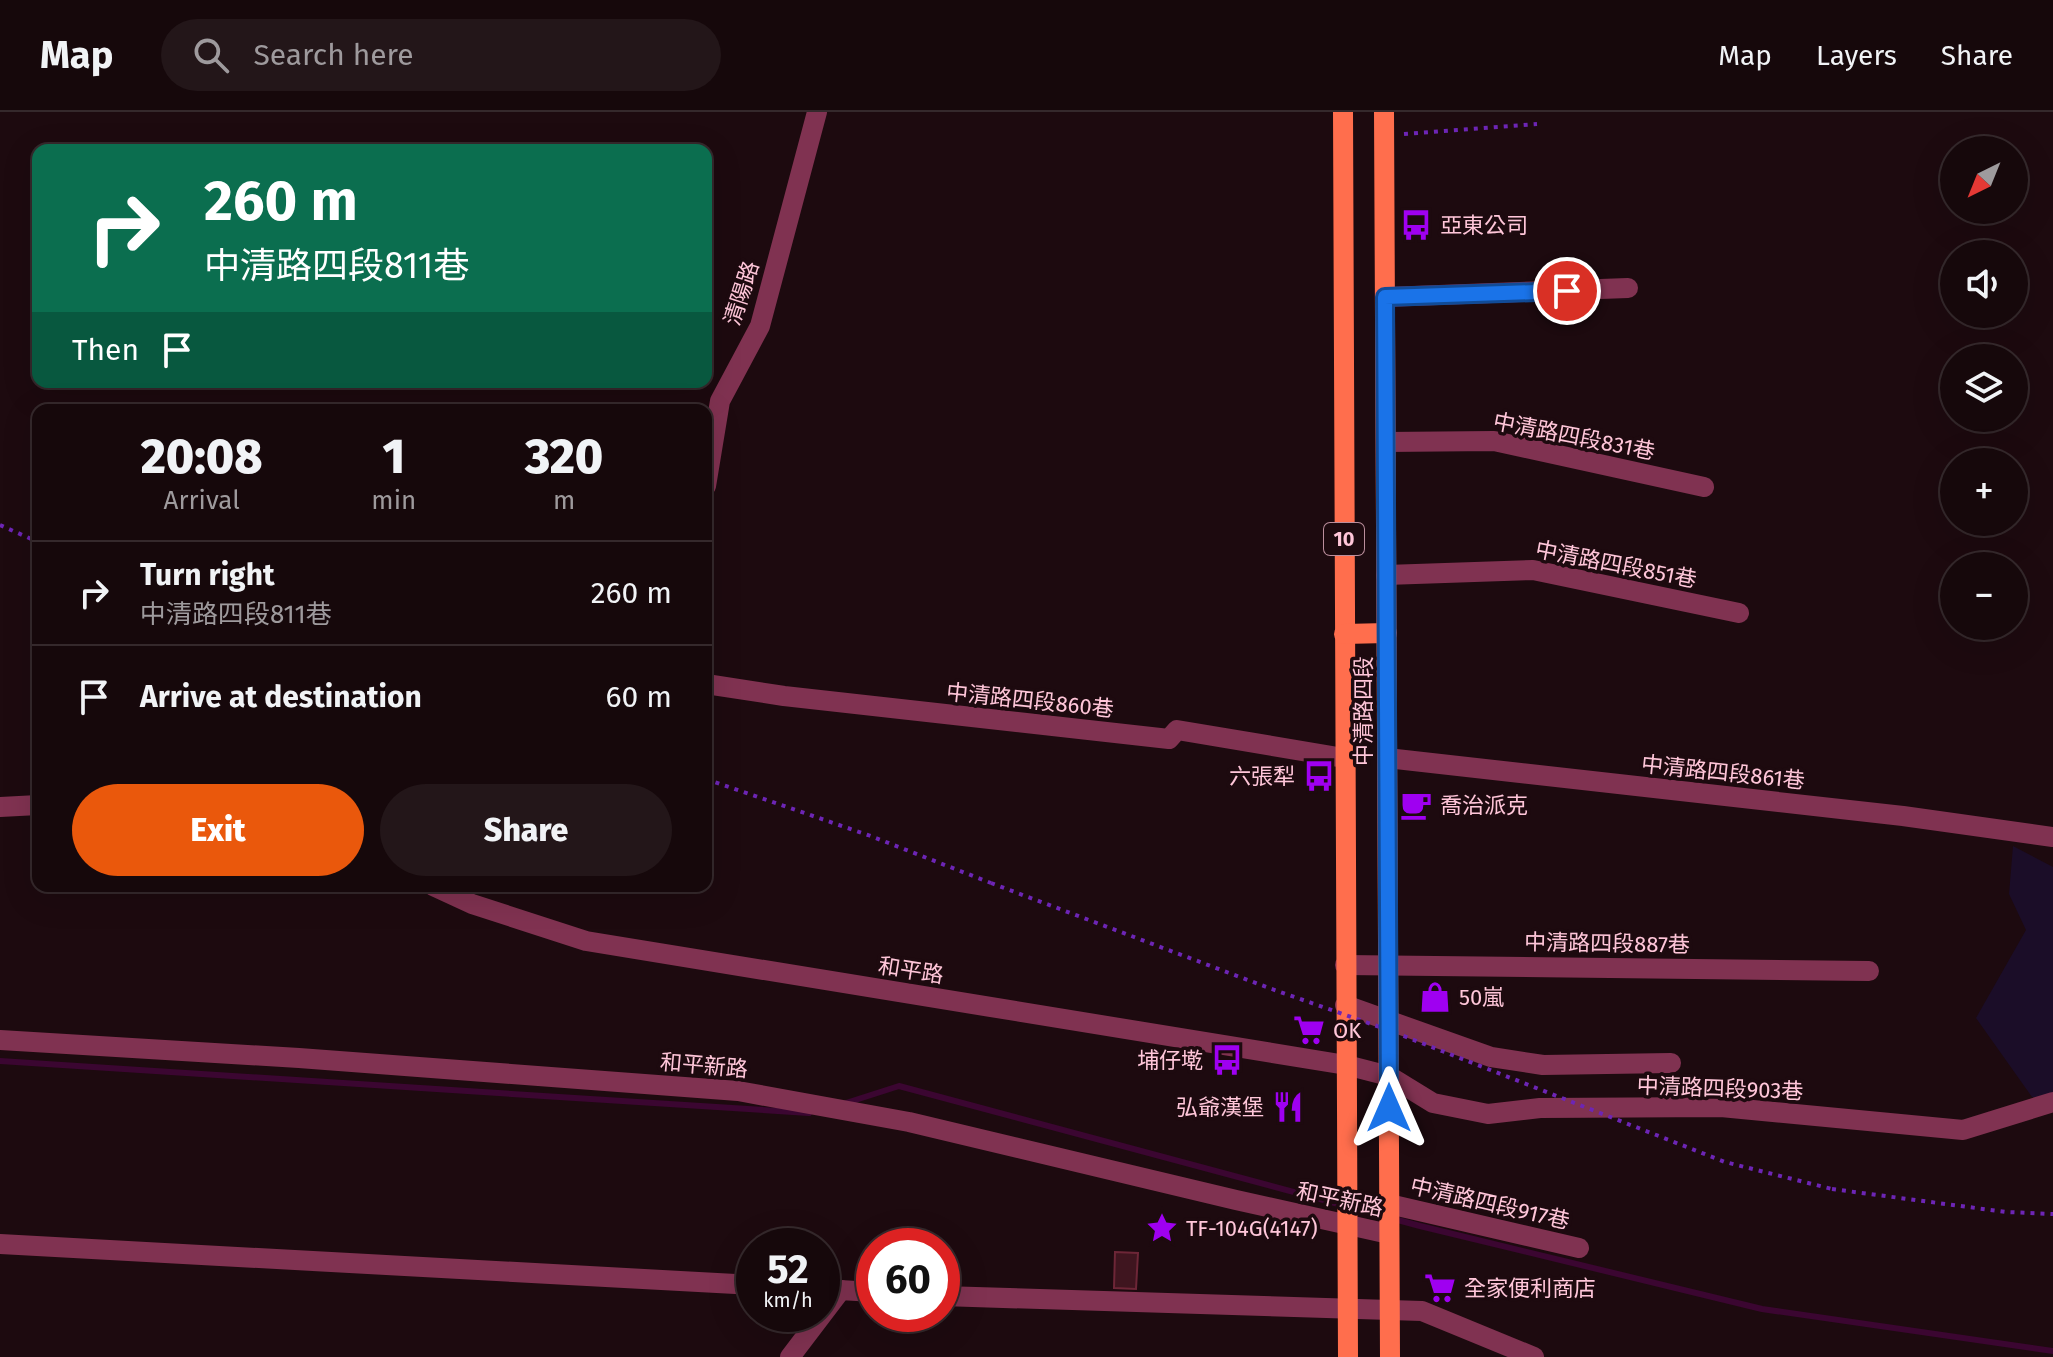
<!DOCTYPE html>
<meta charset="utf-8">
<style>
:root{--surface:#16080b;--page:#231619;--text:#f1f3f6;--muted:#9e9a9d;--line:#35292c;--accent:#ea580c}
body{margin:0;font-family:"Fira Sans","Noto Sans TC",sans-serif;background:var(--page);color:var(--text);height:100vh;display:flex;flex-direction:column;font-size:30px;white-space:nowrap}
*{box-sizing:border-box;margin:0}
p{font-size:26px;color:var(--muted)}
.icon{flex:none;width:44px;height:44px;fill:none;stroke:currentColor;stroke-width:2;stroke-linecap:round;stroke-linejoin:round}
.map{position:relative;flex:1;overflow:hidden}
.panel{position:absolute;left:32px;top:292px;width:680px;height:488px;display:flex;flex-direction:column;background:var(--surface);border-radius:16px;box-shadow:0 8px 32px #0002,0 0 0 2px var(--line)}
.panel>*{flex:none}
.banner{position:absolute;left:32px;top:32px;width:680px;height:244px;border-radius:16px;box-shadow:0 8px 32px #0002,0 0 0 2px var(--line);background:#0b6e4f;color:#fff;overflow:hidden}
.needle{width:52px;rotate:223deg}
.controls{position:absolute;left:1940px;top:24px;display:grid;gap:16px}
.controls a{display:grid;place-items:center;width:88px;height:88px;border-radius:50%;background:var(--surface);box-shadow:0 8px 32px #0002,0 0 0 2px var(--line);font-size:40px}
.speed{position:absolute;left:736px;top:1116px;display:flex;gap:16px;font-size:40px;font-weight:700;text-align:center}
.speed>*{display:grid;place-content:center;width:104px;height:104px;border-radius:50%;background:var(--surface);box-shadow:0 8px 32px #0002,0 0 0 2px var(--line);line-height:1}
.speed small{font-size:20px;font-weight:400}
.speed .limit{border:12px solid #d22;background:#fff;color:#111}
.pin{position:absolute;display:grid;place-items:center;width:68px;height:68px;color:#fff;margin:-34px;border:4px solid #fff;border-radius:50%;box-shadow:0 2px 8px #0007}
.me{position:absolute;width:88px;margin:-44px;rotate:0deg;stroke-linejoin:round;filter:drop-shadow(0 0 6px #0008)}
.turn{display:flex;align-items:center;gap:28px;height:168px;padding:0 40px;font-size:36px}
.turn .icon{width:104px;height:104px;stroke-width:2.5}
.turn b{display:block;font-size:56px;line-height:68px}
.then{display:flex;align-items:center;height:76px;padding:0 40px;background:#0003;gap:16px;font-size:30px}
.eta{display:flex;justify-content:space-evenly;align-items:center;height:136px;text-align:center}
.eta b{font-size:48px;font-weight:800;line-height:56px}
.action{display:flex;gap:16px;margin-top:auto;padding:16px 40px}
.action a{flex:1;height:92px;border-radius:48px;background:var(--accent);color:#fff;font-size:32px;font-weight:800;line-height:92px;text-align:center}
.action a+a{background:var(--page);color:var(--text)}
ul{padding:0;list-style:none}
li{display:flex;align-items:center;gap:24px;height:104px;padding:0 40px;border-top:2px solid var(--line)}
li div{flex:1}
li b{display:block;font-size:30px}
li em{font-style:normal}
header{display:flex;align-items:center;gap:48px;box-sizing:border-box;height:112px;padding:0 40px;background:var(--surface);border-bottom:2px solid var(--line)}
header strong{font-size:38px}
nav{display:flex;gap:44px;margin-inline-start:auto;font-size:28px}
.search{width:560px;height:72px;background:var(--page);display:flex;align-items:center;gap:20px;box-sizing:border-box;padding:0 28px;border-radius:44px;color:var(--muted);font-size:30px}
.map>svg:first-child{display:block}
.green{fill:#1b0d28}
.lines{fill:none;stroke-linecap:round;stroke-linejoin:round}
.stream{stroke:#3b0631;stroke-width:6}
.building{fill:#3f151f;stroke:#6d2637;stroke-width:2}
.path{stroke:#6d25b5;stroke-width:4;stroke-dasharray:4 6;stroke-linecap:butt}
.minor{stroke:#803251;stroke-width:20}
.major{stroke:#ff6e4d;stroke-width:20}
.path-bridge{stroke:#6d25b5;stroke-width:4;stroke-dasharray:4 6;stroke-linecap:butt}
.route-casing{stroke:#114b97;stroke-width:20}
.route{stroke:#1a73e8;stroke-width:14}
.labels{text-anchor:middle;stroke-width:7;stroke-linejoin:round;paint-order:stroke}
.shield{fill:#1d0a0f;stroke:#bb8e9c;stroke-width:2}
.shield-label{font-size:20px;font-weight:bold;fill:#ffc6d9}
.poi-label{font-size:22px;fill:#ffc6d9;stroke:#1d0a0f;text-anchor:start}
.street-label{font-size:22px;fill:#ffc6d9;stroke:#1d0a0f}
</style>
<header>
<strong>Map</strong>
<div class="search"><svg class="icon" aria-label="search" viewBox="0 0 24 24"><circle cx="10" cy="10" r="6"/><path d="M15 15l6 6"/></svg>Search here</div>
<nav><a>Map</a><a>Layers</a><a>Share</a></nav>
</header>
<div class="map">
<svg width="2053" height="1245" viewBox="0 0 2053 1245">
<rect width="100%" height="100%" fill="#1d0a0f"/>
<polygon class="green" points="2013,734 2053,755 2053,985 2032,985 1976,906 2026,818 2009,782"/>
<g class="lines">
<g class="stream">
<polyline points="0,949 809,1001"/>
<polyline points="846,991 899,974 1420,1114 1762,1197 2053,1239"/>
</g>
</g>
<polygon class="building" points="1115,1140 1138,1141 1136,1177 1114,1176"/>
<g class="lines">
<g class="path">
<polyline points="1404,22 1537,12"/>
<polyline points="0,413 38,430"/>
<polyline points="706,667 868,723 991,771"/>
<polyline points="1832,1077 2006,1100 2053,1102"/>
</g>
<g class="minor">
<polyline points="1385,185 1628,176"/>
<polyline points="1386,330 1494,329 1704,375"/>
<polyline points="706,374 720,289 760,214 817,0"/>
<polyline points="1386,463 1533,458 1739,501"/>
<polyline points="706,572 784,584 1169,627 1177,618 1344,646"/>
<polyline points="1387,646 1903,704 2053,725"/>
<polyline points="0,695 38,693"/>
<polyline points="433,774 472,792 586,829 1346,953 1389,964 1433,991 1488,1002 1540,996 1721,995 1963,1018 2053,990"/>
<polyline points="1345,853 1869,859"/>
<polyline points="1345,893 1491,945 1543,953 1671,951"/>
<polyline points="0,928 299,946 738,979 909,1010 1236,1088 1389,1122"/>
<polyline points="1389,1092 1579,1136"/>
<polyline points="0,1132 754,1173"/>
<polyline points="822,1177 874,1180"/>
<polyline points="942,1184 1422,1199 1534,1245"/>
<polyline points="790,1245 841,1178"/>
</g>
<g class="major">
<polyline points="1343,0 1348,1245"/>
<polyline points="1384,0 1390,1245"/>
<polyline points="1344,522 1387,521"/>
</g>
<polyline class="path-bridge" points="991,771 1269,876 1391,919 1725,1050 1832,1077"/>
</g>
<g class="lines">
<defs>
<polyline id="route" points="1389,996 1385,185 1567,179"/>
</defs>
<use href="#route" class="route-casing"/>
<use href="#route" class="route"/>
</g>
<defs>
<symbol id="bus-bare" viewBox="-9 -9 18 18"><path d="M-5-6H5V4H4V6H2V4H-2V6H-4V4H-5ZM-3.5-4V0h7V-4ZM-3.5 1.2v1.5H-2V1.2ZM2 1.2v1.5H3.5V1.2Z" fill="#9f00f1" stroke="#1d0a0f" stroke-width="2.5" paint-order="stroke"/></symbol>
<symbol id="cafe-bare" viewBox="-9 -9 18 18"><path d="M-5.5-4.5H6V0H3Q3 3.5 0 3.5H-2.5Q-5.5 3.5-5.5 0ZM3-3.2v2h1.7v-2ZM-6 4.5H4V6H-6Z" fill="#9f00f1" stroke="#1d0a0f" stroke-width="2.5" paint-order="stroke"/></symbol>
<symbol id="shop-bare" viewBox="-9 -9 18 18"><path d="M-5-2.5h2.3a2.7 3.5 0 0 1 5.4 0H5L5.5 6h-11ZM-1.5-2.5h3a1.5 2.3 0 0 0-3 0Z" fill="#9f00f1" stroke="#1d0a0f" stroke-width="2.5" paint-order="stroke"/></symbol>
<symbol id="supermarket-bare" viewBox="-9 -9 18 18"><path d="M-6-5.5h2.5l.6 2H6L4.5 2H-2.5L-4.4-4H-6ZM-1.5 3.2a1.3 1.3 0 1 0 .1 0ZM3 3.2a1.3 1.3 0 1 0 .1 0Z" fill="#9f00f1" stroke="#1d0a0f" stroke-width="2.5" paint-order="stroke"/></symbol>
<symbol id="restaurant-bare" viewBox="-9 -9 18 18"><path d="M-5-6h1v4h1v-4h1v4h1v-4h1v5L-1.5 .5V6h-2V.5L-5-1ZM5-6V6H3V1.5H1.5Q1.5-4 5-6Z" fill="#9f00f1" stroke="#1d0a0f" stroke-width="2.5" paint-order="stroke"/></symbol>
<symbol id="sight-bare" viewBox="-9 -9 18 18"><path d="M0-6L1.8-2.2L6-1.7L2.9 1.2L3.7 5.4L0 3.3L-3.7 5.4L-2.9 1.2L-6-1.7L-1.8-2.2Z" fill="#9f00f1" stroke="#1d0a0f" stroke-width="2.5" paint-order="stroke"/></symbol>
</defs>
<g fill-rule="evenodd">
<use href="#bus-bare" x="1394" y="91" width="44" height="44"/>
<use href="#bus-bare" x="1297" y="642" width="44" height="44"/>
<use href="#cafe-bare" x="1394" y="671" width="44" height="44"/>
<use href="#shop-bare" x="1413" y="863" width="44" height="44"/>
<use href="#supermarket-bare" x="1287" y="896" width="44" height="44"/>
<use href="#bus-bare" x="1205" y="926" width="44" height="44"/>
<use href="#restaurant-bare" x="1266" y="973" width="44" height="44"/>
<use href="#sight-bare" x="1140" y="1094" width="44" height="44"/>
<use href="#supermarket-bare" x="1418" y="1154" width="44" height="44"/>
</g>
<g class="labels">
<rect class="shield" x="1324" y="411" width="40" height="32" rx="6"/>
<g class="shield-label">
<text x="1344" y="434">10</text>
</g>
<g class="poi-label">
<text x="1440" y="121">亞東公司</text>
<text x="1295" y="672" text-anchor="end">六張犁</text>
<text x="1440" y="701">喬治派克</text>
<text x="1459" y="893">50嵐</text>
<text x="1333" y="926">OK</text>
<text x="1203" y="956" text-anchor="end">埔仔墘</text>
<text x="1264" y="1003" text-anchor="end">弘爺漢堡</text>
<text x="1186" y="1124">TF-104G(4147)</text>
<text x="1464" y="1184">全家便利商店</text>
</g>
<g class="street-label">
<text transform="translate(741 181) rotate(-72)" y="8">清陽路</text>
<text transform="translate(1574 324) rotate(11)" y="8">中清路四段831巷</text>
<text transform="translate(1616 452) rotate(11)" y="8">中清路四段851巷</text>
<text transform="translate(1030 588) rotate(6)" y="8">中清路四段860巷</text>
<text transform="translate(1363 599) rotate(-90)" y="8">中清路四段</text>
<text transform="translate(1723 660) rotate(6)" y="8">中清路四段861巷</text>
<text transform="translate(1607 831) rotate(1)" y="8">中清路四段887巷</text>
<text transform="translate(911 858) rotate(9)" y="8">和平路</text>
<text transform="translate(704 953) rotate(5)" y="8">和平新路</text>
<text transform="translate(1720 976) rotate(2)" y="8">中清路四段903巷</text>
<text transform="translate(1340 1087) rotate(12)" y="8">和平新路</text>
<text transform="translate(1490 1091) rotate(13)" y="8">中清路四段917巷</text>
</g>
</g>
</svg>
<div class="controls">
<a><svg class="needle" viewBox="-14 -14 28 28"><path d="M0-13l5 13h-10z" fill="#e53935"/><path d="M0 13l5-13h-10z" fill="#9e9a9d"/></svg></a>
<a><svg class="icon" aria-label="sound" viewBox="0 0 24 24"><path d="M4 9h4l5-4v14l-5-4H4zM17 9q2 3 0 6"/></svg></a>
<a><svg class="icon" aria-label="layers" viewBox="0 0 24 24"><path d="M12 4l9 5-9 5-9-5zM3 14l9 5 9-5"/></svg></a>
<a>+</a>
<a>−</a>
</div>
<div class="speed"><div>52<small>km/h</small></div><div class="limit">60</div></div>
<div class="pin" style="left:1567px;top:179px;background:#d93025"><svg class="icon" aria-label="arrive" viewBox="0 0 24 24"><path d="M6 21V4h12l-3 4 3 4H6"/></svg></div>
<svg class="me" style="left:1389px;top:996px" viewBox="-20 -20 40 40"><path d="M0-17L14 15 0 8-14 15z" fill="#1a73e8" stroke="#fff" stroke-width="4"/></svg>
<div class="banner">
<div class="turn"><svg class="icon" aria-label="right" viewBox="0 0 24 24"><path d="M7 20v-9h11M14 6l5 5-5 5"/></svg><div><b>260 m</b>中清路四段811巷</div></div>
<div class="then">Then<svg class="icon" aria-label="arrive" viewBox="0 0 24 24"><path d="M6 21V4h12l-3 4 3 4H6"/></svg></div>
</div>
<section class="panel">
<div class="eta">
<div><b>20:08</b><p>Arrival</p></div>
<div><b>1</b><p>min</p></div>
<div><b>320</b><p>m</p></div>
</div>
<ul>
<li><svg class="icon" aria-label="right" viewBox="0 0 24 24"><path d="M7 20v-9h11M14 6l5 5-5 5"/></svg><div><b>Turn right</b><p>中清路四段811巷</p></div><em>260 m</em></li>
<li><svg class="icon" aria-label="arrive" viewBox="0 0 24 24"><path d="M6 21V4h12l-3 4 3 4H6"/></svg><div><b>Arrive at destination</b></div><em>60 m</em></li>
</ul>
<div class="action"><a>Exit</a><a>Share</a></div>
</section>
</div>
